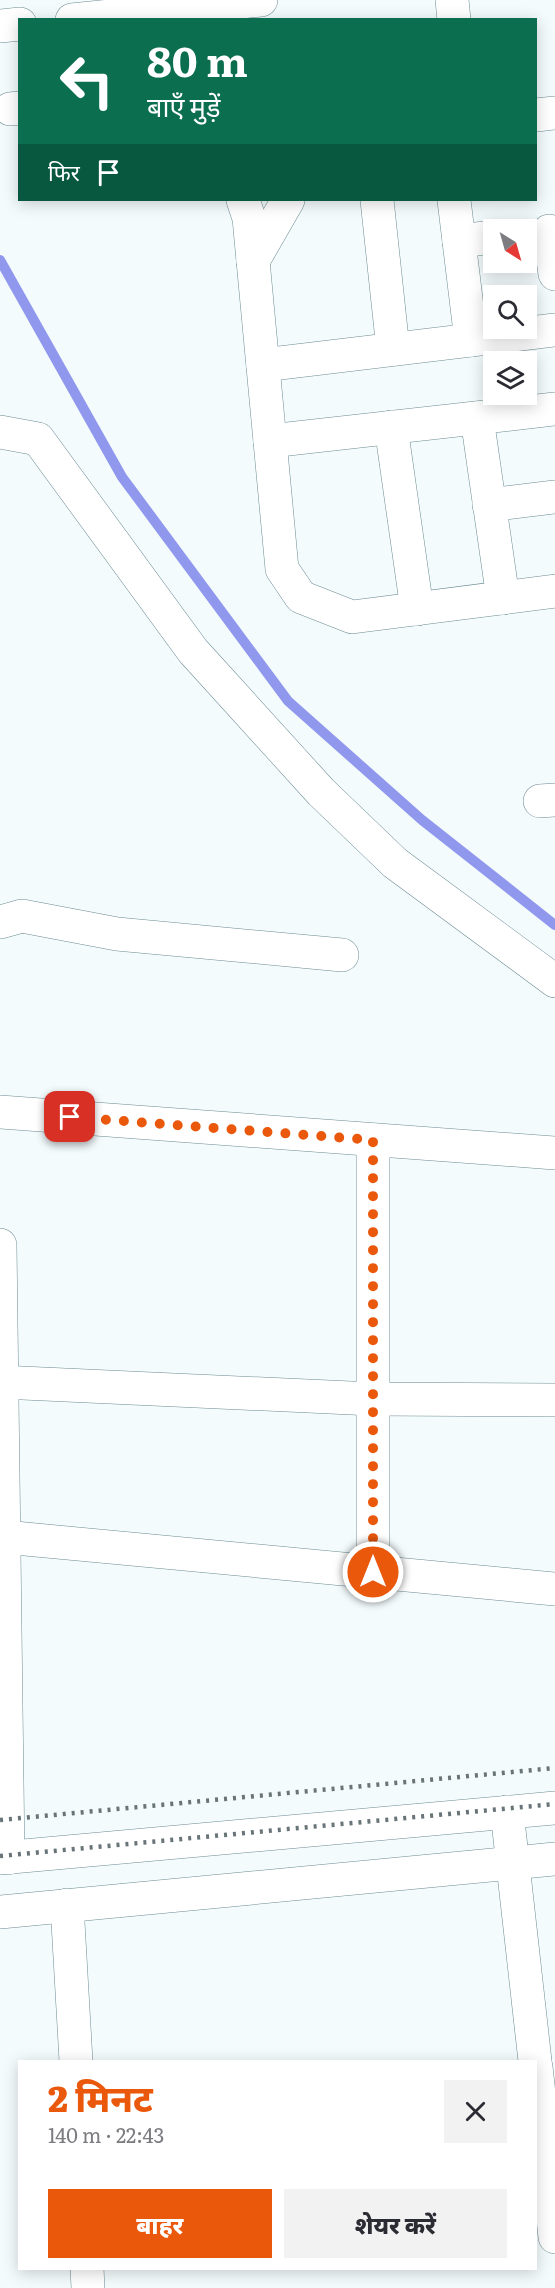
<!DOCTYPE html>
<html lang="hi">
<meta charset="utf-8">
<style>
:root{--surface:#fff;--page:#f2f2f3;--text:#2b2b33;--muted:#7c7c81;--accent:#ea580c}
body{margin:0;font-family:Literata,"Noto Sans Devanagari",serif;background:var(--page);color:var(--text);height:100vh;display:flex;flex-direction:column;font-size:22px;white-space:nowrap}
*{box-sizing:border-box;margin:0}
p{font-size:20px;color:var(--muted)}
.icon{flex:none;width:33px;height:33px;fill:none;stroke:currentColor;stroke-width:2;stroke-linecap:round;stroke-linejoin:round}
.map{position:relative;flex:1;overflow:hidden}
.side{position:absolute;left:18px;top:2060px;width:519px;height:210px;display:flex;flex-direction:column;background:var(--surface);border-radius:0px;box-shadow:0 3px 15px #0003}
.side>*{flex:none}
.guide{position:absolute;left:18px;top:18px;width:519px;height:183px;border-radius:0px;box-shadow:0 3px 15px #0003;background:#0b6e4f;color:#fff;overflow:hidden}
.needle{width:39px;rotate:143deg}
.controls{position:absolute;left:483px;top:219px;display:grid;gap:12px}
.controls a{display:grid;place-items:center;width:54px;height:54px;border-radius:0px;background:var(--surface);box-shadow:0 3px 15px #0003;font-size:30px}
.pin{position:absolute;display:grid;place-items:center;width:51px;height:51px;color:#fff;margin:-26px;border-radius:12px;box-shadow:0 3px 9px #0006}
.me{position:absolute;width:66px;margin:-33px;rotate:0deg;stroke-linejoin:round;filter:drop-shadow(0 0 4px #0008)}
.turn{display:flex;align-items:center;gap:21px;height:126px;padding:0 30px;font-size:27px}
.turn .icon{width:78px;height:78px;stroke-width:2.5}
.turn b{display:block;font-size:42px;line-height:51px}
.then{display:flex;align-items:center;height:57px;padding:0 30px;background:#0003;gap:12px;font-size:22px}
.round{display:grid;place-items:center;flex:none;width:63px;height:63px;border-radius:0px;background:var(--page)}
.head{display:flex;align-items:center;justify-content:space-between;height:102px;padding:0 30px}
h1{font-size:36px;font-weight:800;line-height:45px;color:var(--accent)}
.cta{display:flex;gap:12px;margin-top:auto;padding:12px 30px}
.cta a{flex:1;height:69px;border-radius:0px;background:var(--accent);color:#fff;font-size:24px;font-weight:800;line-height:69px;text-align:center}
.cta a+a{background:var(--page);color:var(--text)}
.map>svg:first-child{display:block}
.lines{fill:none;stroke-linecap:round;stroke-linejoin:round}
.stream{stroke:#9098ed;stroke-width:10}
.street-casing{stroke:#6c8c94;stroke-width:34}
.primary-casing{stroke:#6c8c94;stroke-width:34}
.street{stroke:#fff;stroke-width:33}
.primary{stroke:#fff;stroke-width:33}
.rail{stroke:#687477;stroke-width:4.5;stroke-dasharray:3 6;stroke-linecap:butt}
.route{stroke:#ea580c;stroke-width:10;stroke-dasharray:0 18}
</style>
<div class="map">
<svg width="555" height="2288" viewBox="0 0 555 2288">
<rect width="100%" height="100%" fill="#f4fbfd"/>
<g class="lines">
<polyline class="stream" points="0,260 122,477 288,701 422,820 555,925"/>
<defs>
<g id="street">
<polyline points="452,0 454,20"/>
<polyline points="72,20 261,0"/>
<polyline points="0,26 20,24"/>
<polyline points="10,109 20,108"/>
<polyline points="536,115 555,113"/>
<polyline points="243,200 249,218 282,569 301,597 352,617 555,591"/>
<polyline points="377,200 393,349"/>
<polyline points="454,200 471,340"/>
<polyline points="549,231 555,274"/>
<polyline points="459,241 494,237"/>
<polyline points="253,261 288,200"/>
<polyline points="263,365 555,330"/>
<polyline points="477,418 503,598"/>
<polyline points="391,427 417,609"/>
<polyline points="0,432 38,439 193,651 321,792 395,863 555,981"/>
<polyline points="270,441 555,409"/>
<polyline points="489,505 555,497"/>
<polyline points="540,801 555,800"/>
<polyline points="0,922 22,916 117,934 342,955"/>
<polyline points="0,1112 555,1153"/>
<polyline points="0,1245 8,1858"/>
<polyline points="0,1382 373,1399 555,1400"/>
<polyline points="4,1537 555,1589"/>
<polyline points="373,1572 373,1140"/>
<polyline points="507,1812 535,2061"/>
<polyline points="67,1905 76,2061"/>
<polyline points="536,2067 555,2237"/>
<polyline points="87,2268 88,2288"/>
</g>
<g id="primary">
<polyline points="0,1858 555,1808"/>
<polyline points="0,1912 555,1859"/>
</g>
</defs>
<use href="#street" class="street-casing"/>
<use href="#primary" class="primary-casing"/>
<use href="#street" class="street"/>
<use href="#primary" class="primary"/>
<g class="rail">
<polyline points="0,1820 555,1768"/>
<polyline points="0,1856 555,1804"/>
</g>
</g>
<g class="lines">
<polyline class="route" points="70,1117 373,1140 373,1572"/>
</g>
</svg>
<div class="controls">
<a><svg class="needle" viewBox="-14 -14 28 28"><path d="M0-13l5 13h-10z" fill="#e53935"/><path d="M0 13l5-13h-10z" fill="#7c7c81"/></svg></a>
<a><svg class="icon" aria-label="search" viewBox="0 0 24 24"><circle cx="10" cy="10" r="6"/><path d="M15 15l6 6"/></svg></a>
<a><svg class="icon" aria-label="layers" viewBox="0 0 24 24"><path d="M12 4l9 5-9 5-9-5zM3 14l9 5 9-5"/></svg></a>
</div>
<div class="pin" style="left:70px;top:1117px;background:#d93025"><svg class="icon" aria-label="arrive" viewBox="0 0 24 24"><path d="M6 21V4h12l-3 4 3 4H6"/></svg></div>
<svg class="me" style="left:373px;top:1572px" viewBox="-20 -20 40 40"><circle r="17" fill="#ea580c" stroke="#fff" stroke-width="3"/><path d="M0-11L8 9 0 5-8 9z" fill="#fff"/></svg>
<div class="guide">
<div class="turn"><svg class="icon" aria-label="left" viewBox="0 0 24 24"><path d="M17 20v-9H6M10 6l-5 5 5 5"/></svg><div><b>80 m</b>बाएँ मुड़ें</div></div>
<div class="then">फिर<svg class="icon" aria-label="arrive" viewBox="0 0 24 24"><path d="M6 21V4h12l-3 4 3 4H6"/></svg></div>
</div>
<section class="side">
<div class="head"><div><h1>2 मिनट</h1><p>140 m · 22:43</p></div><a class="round"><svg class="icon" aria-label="close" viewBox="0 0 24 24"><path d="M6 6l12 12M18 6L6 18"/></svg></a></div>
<div class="cta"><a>बाहर</a><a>शेयर करें</a></div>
</section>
</div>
